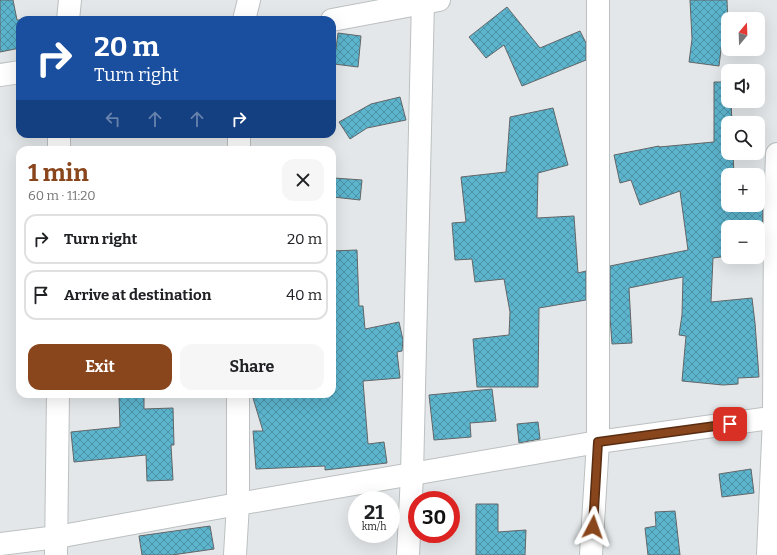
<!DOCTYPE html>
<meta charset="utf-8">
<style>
:root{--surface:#fff;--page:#f6f6f6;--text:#202124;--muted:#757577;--line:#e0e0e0;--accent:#89451b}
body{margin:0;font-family:Bitter,serif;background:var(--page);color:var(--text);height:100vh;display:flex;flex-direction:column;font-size:15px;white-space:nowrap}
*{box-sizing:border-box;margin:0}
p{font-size:13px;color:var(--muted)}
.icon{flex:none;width:22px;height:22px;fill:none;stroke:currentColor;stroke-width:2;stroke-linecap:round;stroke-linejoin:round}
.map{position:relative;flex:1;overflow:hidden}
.sheet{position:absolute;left:16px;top:146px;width:320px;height:252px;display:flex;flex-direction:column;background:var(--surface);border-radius:12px;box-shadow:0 4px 16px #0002}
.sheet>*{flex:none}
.banner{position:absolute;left:16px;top:16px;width:320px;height:122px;border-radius:12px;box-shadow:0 4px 16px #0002;background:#1a4fa0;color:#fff;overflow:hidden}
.needle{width:26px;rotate:19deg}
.fabs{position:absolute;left:721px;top:12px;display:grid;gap:8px}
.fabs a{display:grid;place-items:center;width:44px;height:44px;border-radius:8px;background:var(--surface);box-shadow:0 4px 16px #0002;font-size:20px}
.speed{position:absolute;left:348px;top:491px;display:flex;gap:8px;font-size:20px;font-weight:700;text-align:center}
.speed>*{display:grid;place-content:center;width:52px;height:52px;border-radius:50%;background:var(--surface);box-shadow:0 4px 16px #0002;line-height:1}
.speed small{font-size:10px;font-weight:400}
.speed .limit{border:6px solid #d22;background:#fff;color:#111}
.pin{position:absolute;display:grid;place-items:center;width:34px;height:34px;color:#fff;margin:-17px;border-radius:8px;box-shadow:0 2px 6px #0006}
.me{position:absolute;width:44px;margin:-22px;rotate:4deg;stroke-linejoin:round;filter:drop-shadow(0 0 3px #0008)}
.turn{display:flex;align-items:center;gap:14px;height:84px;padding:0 12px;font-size:18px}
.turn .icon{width:52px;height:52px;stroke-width:2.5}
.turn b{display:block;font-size:28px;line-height:34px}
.lanes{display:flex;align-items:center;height:38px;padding:0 12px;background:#0003;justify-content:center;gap:20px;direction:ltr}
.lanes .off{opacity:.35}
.round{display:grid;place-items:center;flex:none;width:42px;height:42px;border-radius:12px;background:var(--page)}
.summary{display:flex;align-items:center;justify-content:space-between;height:68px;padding:0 12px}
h1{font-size:24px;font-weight:700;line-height:30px;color:var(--accent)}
.button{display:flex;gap:8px;margin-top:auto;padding:8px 12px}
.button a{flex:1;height:46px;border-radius:12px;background:var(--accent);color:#fff;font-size:16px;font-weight:700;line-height:46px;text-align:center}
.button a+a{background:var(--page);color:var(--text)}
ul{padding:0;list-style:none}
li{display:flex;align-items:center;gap:12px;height:50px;margin:0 8px 6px;padding:0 4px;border:2px solid var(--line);border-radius:12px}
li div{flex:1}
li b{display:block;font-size:15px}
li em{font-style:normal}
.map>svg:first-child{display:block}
.building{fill:url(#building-cross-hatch);stroke:#626667}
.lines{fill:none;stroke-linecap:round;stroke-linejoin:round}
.street-casing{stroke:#bcc0c1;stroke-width:24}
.street{stroke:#fff;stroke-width:22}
.route-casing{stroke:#592d12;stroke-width:10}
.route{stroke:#89451b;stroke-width:7}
</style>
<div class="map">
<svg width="777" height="555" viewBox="0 0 777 555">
<defs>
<pattern id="building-cross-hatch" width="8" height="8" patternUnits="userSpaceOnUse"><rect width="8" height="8" fill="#5cb4cd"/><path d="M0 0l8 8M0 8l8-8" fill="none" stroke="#4b92a6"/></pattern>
</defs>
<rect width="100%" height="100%" fill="#e3e7e9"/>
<g class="building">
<polygon points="0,0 13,0 17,20 20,20 20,48 0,52"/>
<polygon points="690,0 727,0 728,25 724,25 719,66 689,62 692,39"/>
<polygon points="507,7 540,48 580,31 586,43 586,60 522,86 504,45 486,58 469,37"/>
<polygon points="338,33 361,36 358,67 334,64"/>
<polygon points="714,82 728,82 728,101 731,101 732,123 728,123 728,153 733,153 734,175 728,175 728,205 758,205 758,192 761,192 763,206 762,242 758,243 758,227 728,227 728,256 713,258 711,302 752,298 755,323 759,377 738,378 738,384 723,385 682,381 686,336 679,335 682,315 683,277 629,288 632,343 612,344 610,317 610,266 688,250 680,191 640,205 631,180 620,183 614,155 659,146 659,147 714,142"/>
<polygon points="400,97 406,120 367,128 350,139 339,122 371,104"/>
<polygon points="553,108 568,165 538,173 537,218 574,216 578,273 586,271 586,300 539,308 538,387 477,387 473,339 509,335 510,312 504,279 475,282 472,259 455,260 452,223 466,222 461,177 506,172 510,117"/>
<polygon points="334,178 362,180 360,200 333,197"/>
<polygon points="357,250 359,306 363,306 365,329 399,322 403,340 402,351 397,352 400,378 363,381 368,444 384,442 387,463 325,470 325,466 256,469 253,431 263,431 253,398 268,394 332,394 332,251"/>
<polygon points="492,389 496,421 470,423 471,437 434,440 429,395"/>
<polygon points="144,395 144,409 173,408 174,445 171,445 173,480 147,481 146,455 74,462 71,432 120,427 119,396"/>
<polygon points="538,422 540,439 519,443 517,424"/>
<polygon points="751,469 754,493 722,497 719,474"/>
<polygon points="476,504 498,504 498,532 526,530 525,555 476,555"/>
<polygon points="675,511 680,555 648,555 645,528 656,526 655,512"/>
<polygon points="210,526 214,549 172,555 142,555 139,536"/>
</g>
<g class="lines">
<defs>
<g id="street">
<polyline points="68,20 70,0"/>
<polyline points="244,20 249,0"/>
<polyline points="332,20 439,0"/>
<polyline points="0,75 20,72"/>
<polyline points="59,150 59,134"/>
<polyline points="239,150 239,134"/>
<polyline points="0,544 57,537 238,504 598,442 777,417"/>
<polyline points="56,555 58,394"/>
<polyline points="235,555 238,504 238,394"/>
<polyline points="408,555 412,475 423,0"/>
<polyline points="591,555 598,442 598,0"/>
<polyline points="768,555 774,418 775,213 777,154"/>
</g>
</defs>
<use href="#street" class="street-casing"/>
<use href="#street" class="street"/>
</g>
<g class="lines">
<defs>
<polyline id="route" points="593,527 598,442 730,424"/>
</defs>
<use href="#route" class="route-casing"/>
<use href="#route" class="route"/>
</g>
</svg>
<div class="fabs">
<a><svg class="needle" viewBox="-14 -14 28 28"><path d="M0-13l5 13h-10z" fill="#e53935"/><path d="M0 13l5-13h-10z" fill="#757577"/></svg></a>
<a><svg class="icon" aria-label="sound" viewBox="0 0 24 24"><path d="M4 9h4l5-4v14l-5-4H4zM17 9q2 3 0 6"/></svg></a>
<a><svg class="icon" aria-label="search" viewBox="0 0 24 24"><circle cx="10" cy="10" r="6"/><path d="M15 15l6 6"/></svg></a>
<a>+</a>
<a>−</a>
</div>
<div class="speed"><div>21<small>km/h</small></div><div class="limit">30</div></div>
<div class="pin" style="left:730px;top:424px;background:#d93025"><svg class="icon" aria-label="arrive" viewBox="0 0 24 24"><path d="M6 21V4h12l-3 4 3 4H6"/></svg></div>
<svg class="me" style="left:593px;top:527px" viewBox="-20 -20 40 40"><path d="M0-17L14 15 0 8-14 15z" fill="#89451b" stroke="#fff" stroke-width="4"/></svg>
<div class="banner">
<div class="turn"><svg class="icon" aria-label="right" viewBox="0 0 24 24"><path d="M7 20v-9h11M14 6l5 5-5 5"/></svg><div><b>20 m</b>Turn right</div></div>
<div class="lanes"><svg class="icon off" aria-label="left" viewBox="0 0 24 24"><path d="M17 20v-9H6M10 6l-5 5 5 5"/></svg><svg class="icon off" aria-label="ahead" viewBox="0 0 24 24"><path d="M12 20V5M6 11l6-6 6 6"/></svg><svg class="icon off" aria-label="ahead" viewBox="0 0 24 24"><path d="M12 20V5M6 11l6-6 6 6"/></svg><svg class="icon" aria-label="right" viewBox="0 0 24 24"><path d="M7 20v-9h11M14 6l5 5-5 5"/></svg></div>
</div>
<section class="sheet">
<div class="summary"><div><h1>1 min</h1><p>60 m · 11:20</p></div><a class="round"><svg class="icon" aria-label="close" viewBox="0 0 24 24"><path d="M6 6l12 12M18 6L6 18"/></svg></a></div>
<ul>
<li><svg class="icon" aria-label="right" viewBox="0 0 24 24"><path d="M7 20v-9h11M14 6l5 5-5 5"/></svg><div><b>Turn right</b></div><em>20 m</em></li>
<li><svg class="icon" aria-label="arrive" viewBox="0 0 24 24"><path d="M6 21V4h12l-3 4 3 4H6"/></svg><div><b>Arrive at destination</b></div><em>40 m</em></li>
</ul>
<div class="button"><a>Exit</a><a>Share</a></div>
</section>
</div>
